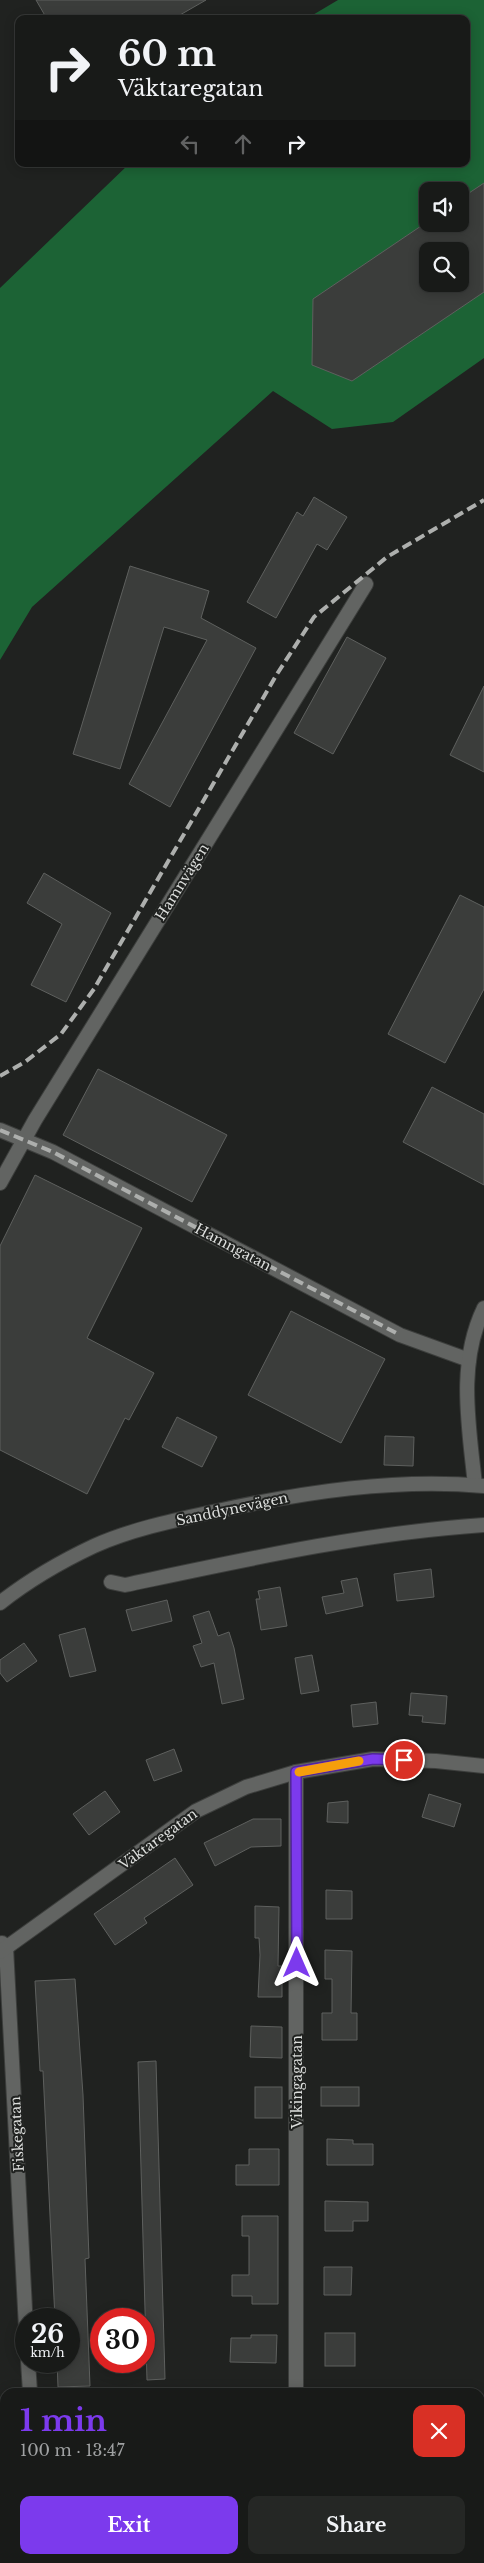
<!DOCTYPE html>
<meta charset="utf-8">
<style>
:root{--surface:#181a18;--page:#252725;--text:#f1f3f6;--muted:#9fa1a2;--line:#363837;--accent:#7c3aed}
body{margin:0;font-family:"Libre Baskerville",serif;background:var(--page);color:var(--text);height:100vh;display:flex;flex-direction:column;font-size:19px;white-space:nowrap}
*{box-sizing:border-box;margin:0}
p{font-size:16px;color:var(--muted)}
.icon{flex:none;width:28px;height:28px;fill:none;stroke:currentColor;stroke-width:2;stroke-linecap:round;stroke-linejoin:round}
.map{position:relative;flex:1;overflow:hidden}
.details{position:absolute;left:0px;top:2388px;width:485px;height:176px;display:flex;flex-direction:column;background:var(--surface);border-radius:15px 15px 0 0;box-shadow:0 2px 12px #0003,0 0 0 1px var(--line)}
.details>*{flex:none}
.hud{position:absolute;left:15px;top:15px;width:455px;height:152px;border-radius:10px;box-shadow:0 2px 12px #0003,0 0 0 1px var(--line);background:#181a18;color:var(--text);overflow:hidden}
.fabs{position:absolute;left:419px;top:182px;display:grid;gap:10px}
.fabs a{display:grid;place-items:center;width:50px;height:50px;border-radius:10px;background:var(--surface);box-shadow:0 2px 12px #0003,0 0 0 1px var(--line);font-size:25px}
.speed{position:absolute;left:15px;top:2308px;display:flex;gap:10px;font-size:25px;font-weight:700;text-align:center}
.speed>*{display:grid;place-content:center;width:65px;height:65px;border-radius:50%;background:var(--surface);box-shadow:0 2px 12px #0003,0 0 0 1px var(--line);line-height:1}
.speed small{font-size:12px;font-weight:400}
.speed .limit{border:8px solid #d22;background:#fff;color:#111}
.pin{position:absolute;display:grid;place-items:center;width:42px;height:42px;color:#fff;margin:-21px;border:2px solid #fff;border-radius:50%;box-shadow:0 1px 5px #0007}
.me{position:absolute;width:55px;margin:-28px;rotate:0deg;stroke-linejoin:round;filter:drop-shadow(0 0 4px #0008)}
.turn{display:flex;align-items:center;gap:18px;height:105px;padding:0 20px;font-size:22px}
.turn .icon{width:65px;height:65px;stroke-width:2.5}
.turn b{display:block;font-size:35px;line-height:42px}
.lanes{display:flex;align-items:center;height:48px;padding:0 20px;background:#0003;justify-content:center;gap:25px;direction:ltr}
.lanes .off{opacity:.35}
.round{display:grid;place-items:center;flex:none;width:52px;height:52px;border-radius:10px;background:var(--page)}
.head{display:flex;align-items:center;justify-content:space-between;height:85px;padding:0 20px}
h1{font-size:30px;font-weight:700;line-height:38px;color:var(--accent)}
.primary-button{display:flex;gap:10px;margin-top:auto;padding:10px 20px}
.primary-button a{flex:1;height:58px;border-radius:10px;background:var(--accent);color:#fff;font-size:20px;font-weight:700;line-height:58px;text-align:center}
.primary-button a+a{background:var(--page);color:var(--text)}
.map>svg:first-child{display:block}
.water{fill:#1c6335;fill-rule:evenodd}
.building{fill:#3b3d3b;stroke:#5e605e;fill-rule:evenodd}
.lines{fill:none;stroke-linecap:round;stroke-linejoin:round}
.minor-casing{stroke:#3c3e3c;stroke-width:16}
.tertiary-casing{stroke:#3c3e3c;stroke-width:16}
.minor{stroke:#626462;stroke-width:14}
.tertiary{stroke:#626462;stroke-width:14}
.rail{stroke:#adafad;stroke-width:4;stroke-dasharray:10 5;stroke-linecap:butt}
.route-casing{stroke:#51269a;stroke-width:12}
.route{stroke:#7c3aed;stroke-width:9}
.slow{stroke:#f59e0b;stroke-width:9}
.labels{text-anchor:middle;stroke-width:4;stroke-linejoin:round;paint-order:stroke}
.street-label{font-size:14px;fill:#dcdedc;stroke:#202220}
</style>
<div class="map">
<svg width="484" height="2563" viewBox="0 0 484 2563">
<rect width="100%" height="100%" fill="#202220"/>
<path class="water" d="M338 0H484V358L393 422 332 429 273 391 32 607 0 660V288L129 164H466V19H306ZM428 191H460V224H428ZM428 251H460V284H428Z"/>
<g class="building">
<polygon points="36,0 206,0 173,19 47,19"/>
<path d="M484 183V292L352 381 312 365 313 299 424 224H460V199ZM428 251H460V284H428Z"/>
<polygon points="314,497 347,517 327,550 317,544 276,618 247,602 297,512 303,516"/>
<polygon points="130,566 209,591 201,618 256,648 170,807 129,784 207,640 164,627 120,769 73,754"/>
<polygon points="347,637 386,658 333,754 294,733"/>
<polygon points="484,686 484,772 450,755"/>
<polygon points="44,873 111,913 66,1002 31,985 62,924 27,903"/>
<polygon points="460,895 484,907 484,989 445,1063 388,1034"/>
<polygon points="98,1069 227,1135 192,1202 63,1135"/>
<polygon points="432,1087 484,1114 484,1185 403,1142"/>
<polygon points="35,1175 142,1228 87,1338 154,1373 129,1420 125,1418 87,1494 0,1450 0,1246"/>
<polygon points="291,1311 385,1359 341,1443 248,1395"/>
<polygon points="177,1417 217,1437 202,1467 162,1447"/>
<polygon points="385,1436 414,1437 413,1466 384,1465"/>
<polygon points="431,1569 434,1597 397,1601 394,1574"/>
<polygon points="357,1578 363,1606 326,1614 322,1597 344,1593 341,1581"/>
<polygon points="280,1587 287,1626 261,1630 256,1599 260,1599 258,1591"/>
<polygon points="167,1600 172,1621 132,1631 126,1610"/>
<polygon points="209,1611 218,1636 229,1632 234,1648 244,1699 222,1704 214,1663 201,1667 193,1646 202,1643 193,1616"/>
<polygon points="85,1628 96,1671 70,1677 59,1635"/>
<polygon points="24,1643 37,1661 7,1682 0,1673 0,1660"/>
<polygon points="312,1655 319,1691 301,1694 295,1658"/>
<polygon points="411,1693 447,1696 445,1724 422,1722 423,1716 409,1715"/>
<polygon points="376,1702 378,1724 353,1727 351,1705"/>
<polygon points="174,1749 182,1771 154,1781 146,1760"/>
<polygon points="105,1791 120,1812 89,1835 73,1814"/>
<polygon points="429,1794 461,1804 454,1827 422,1817"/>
<polygon points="348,1801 348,1823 327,1822 328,1803"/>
<polygon points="253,1819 281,1819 281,1846 251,1847 215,1866 204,1843"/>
<polygon points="175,1858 193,1885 144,1918 147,1923 115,1945 94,1914"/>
<polygon points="326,1890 352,1891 352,1919 326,1919"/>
<polygon points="255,1906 279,1907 278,1966 282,1966 282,1997 258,1997 260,1955 259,1938 255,1938"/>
<polygon points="325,1950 352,1951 351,2013 357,2013 357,2040 322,2040 322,2013 332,2013 332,1979 325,1979"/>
<polygon points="75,1979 83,2095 89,2258 85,2259 90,2386 58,2387 57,2361 69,2361 69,2319 55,2319 43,2071 40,2071 35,1981"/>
<polygon points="251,2026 282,2027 282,2058 250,2057"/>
<polygon points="156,2061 165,2379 147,2380 138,2062"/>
<rect x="255" y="2087" width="27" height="31"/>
<rect x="321" y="2087" width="38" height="19"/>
<polygon points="327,2139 353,2140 353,2144 373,2144 373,2165 327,2165"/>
<polygon points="249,2149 279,2149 279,2185 236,2185 236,2165 249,2165"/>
<polygon points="325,2201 368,2202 368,2221 353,2221 353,2231 325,2231"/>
<polygon points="242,2216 278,2216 278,2304 252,2304 252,2296 232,2296 232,2275 249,2275 249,2236 242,2236"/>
<polygon points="324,2267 352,2267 351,2295 324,2295"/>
<rect x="325" y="2333" width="30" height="33"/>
<polygon points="251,2335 277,2335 276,2363 230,2362 231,2338 251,2338"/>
</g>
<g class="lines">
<defs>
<g id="minor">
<polyline points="0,1130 53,1152 400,1335 469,1360"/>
<polyline points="0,1183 35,1120 366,584"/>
<path d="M475 1485C469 1426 457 1364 484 1308"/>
<path d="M111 1582 125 1585C243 1560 363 1533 484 1525"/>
<polyline points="296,1772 296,2392"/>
<polyline points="2,1943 6,1947 26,2328"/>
<polyline points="0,1952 196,1811 246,1787 296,1772 373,1759 436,1761 484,1766"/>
<polyline points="28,2361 30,2392"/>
<polyline points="0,2420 5,2420"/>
<polyline points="297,2559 297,2563"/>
</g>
<path id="tertiary" d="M0 1603C29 1580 60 1562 94 1546 132 1529 176 1520 217 1511 305 1492 395 1478 484 1486"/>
</defs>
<use href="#minor" class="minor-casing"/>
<use href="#tertiary" class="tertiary-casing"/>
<use href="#minor" class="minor"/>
<use href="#tertiary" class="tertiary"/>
<g class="rail">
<polyline points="0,1076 25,1062 61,1034 94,989 277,674 314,617 387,557 484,500"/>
<polyline points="0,1130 53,1152 400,1335"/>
</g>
</g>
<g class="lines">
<defs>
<polyline id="route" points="297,1963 296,1772 373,1759 404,1760"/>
</defs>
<use href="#route" class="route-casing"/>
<use href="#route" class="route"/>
<polyline class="slow" points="299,1772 359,1761"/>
</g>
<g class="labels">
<g class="street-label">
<text transform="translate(182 882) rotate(-58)" y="5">Hamnvägen</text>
<text transform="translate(233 1247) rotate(28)" y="5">Hamngatan</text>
<text transform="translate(232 1509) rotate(-12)" y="5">Sanddynevägen</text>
<text transform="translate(158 1839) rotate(-36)" y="5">Väktaregatan</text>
<text transform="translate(297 2082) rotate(-90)" y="5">Vikingagatan</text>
<text transform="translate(17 2134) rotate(-93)" y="5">Fiskegatan</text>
</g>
</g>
</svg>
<div class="fabs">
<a><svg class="icon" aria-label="sound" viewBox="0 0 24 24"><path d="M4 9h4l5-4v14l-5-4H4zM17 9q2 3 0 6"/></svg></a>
<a><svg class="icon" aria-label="search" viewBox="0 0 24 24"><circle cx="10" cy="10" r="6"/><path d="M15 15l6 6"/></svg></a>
</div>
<div class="speed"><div>26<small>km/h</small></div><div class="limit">30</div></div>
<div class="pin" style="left:404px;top:1760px;background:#d93025"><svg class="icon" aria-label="arrive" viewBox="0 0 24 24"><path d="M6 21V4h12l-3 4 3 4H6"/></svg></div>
<svg class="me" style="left:297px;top:1963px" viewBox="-20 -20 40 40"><path d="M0-17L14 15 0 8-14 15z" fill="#7c3aed" stroke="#fff" stroke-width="4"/></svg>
<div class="hud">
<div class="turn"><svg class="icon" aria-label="right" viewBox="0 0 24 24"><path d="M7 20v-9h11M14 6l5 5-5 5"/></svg><div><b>60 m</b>Väktaregatan</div></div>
<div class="lanes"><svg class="icon off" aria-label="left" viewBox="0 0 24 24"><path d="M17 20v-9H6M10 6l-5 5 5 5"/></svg><svg class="icon off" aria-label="ahead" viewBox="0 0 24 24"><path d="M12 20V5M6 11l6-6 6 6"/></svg><svg class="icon" aria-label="right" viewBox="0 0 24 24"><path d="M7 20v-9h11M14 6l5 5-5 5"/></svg></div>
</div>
<section class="details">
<div class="head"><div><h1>1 min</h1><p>100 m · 13:47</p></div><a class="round" style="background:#d93025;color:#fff"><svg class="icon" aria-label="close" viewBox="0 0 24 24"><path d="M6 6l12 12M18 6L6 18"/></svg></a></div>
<div class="primary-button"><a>Exit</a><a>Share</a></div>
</section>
</div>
